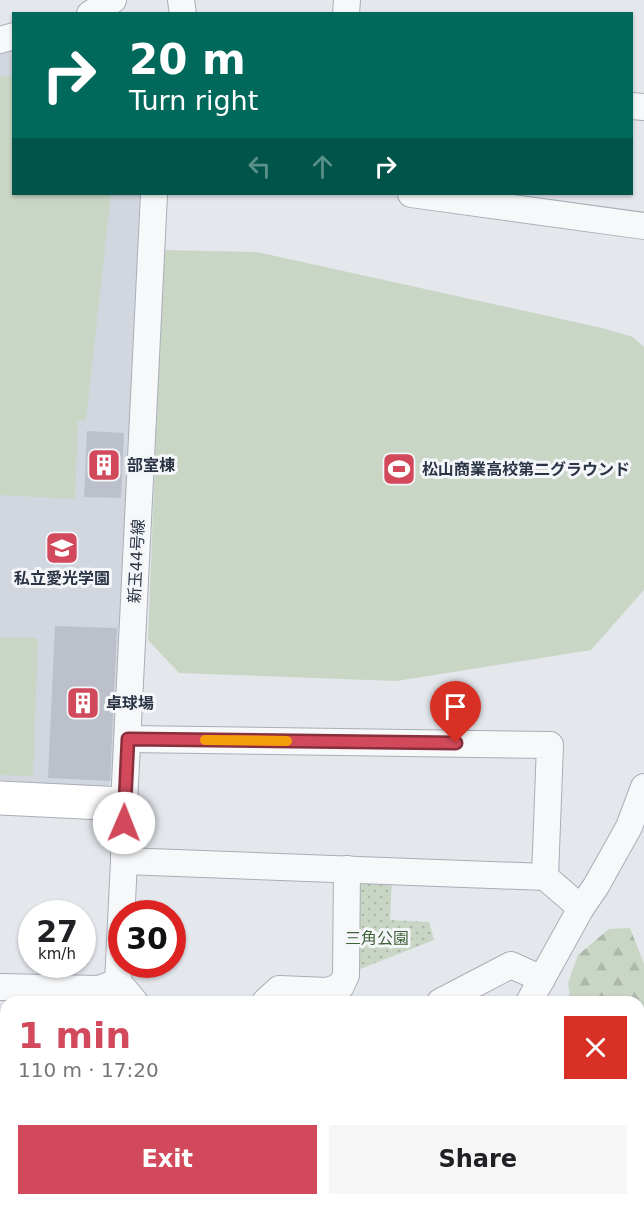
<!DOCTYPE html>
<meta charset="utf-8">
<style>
:root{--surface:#fff;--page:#f6f6f6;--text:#202124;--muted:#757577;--accent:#d1495b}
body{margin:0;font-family:"DejaVu Sans","Noto Sans JP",sans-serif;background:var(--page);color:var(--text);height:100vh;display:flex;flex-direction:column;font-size:22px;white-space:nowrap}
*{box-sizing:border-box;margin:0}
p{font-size:20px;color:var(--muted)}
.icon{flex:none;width:33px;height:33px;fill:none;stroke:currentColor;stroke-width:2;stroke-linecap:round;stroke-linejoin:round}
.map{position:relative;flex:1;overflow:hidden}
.panel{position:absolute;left:0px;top:996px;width:645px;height:210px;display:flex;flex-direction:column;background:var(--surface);border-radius:18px 18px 0 0;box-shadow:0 2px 4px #0004}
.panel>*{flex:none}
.hud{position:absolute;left:12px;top:12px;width:621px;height:183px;border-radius:0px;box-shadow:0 2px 4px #0004;background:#00695c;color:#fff;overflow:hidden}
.speed{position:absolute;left:18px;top:900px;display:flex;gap:12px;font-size:30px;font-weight:700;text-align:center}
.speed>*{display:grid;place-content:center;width:78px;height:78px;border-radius:50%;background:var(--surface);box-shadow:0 2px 4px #0004;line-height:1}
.speed small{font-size:15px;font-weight:400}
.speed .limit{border:9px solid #d22;background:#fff;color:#111}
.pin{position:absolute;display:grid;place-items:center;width:51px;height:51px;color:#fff;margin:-62px -26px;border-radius:50% 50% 50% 0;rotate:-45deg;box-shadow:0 0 6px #0007}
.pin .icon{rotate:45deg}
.me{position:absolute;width:66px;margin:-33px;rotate:1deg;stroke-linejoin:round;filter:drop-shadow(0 0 4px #0008)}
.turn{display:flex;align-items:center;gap:21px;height:126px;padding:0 18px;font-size:27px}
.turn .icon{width:78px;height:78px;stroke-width:2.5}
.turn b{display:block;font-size:42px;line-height:51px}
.lanes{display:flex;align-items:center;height:57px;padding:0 18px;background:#0003;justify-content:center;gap:30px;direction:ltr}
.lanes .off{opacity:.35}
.round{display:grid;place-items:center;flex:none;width:63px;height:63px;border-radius:0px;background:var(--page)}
.overview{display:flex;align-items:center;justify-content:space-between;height:102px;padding:0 18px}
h1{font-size:36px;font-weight:600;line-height:45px;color:var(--accent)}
.action{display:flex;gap:12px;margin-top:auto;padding:12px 18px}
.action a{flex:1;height:69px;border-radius:0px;background:var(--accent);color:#fff;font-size:24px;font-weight:600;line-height:69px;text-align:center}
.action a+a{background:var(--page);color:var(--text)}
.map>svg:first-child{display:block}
.built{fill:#d2d6de}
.green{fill:#c9d6c5}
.forest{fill:url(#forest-firs)}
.park{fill:url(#park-dots)}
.building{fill:#bbc0ca}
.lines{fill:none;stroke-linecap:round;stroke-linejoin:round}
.street-casing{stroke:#a9aeb7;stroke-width:28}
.secondary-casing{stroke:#a9aeb7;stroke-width:35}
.street{stroke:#f7f8fa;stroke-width:26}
.secondary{stroke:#fff;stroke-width:33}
.route-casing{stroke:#882f3b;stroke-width:15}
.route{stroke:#d1495b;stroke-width:10}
.slow{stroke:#f59e0b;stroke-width:10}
.labels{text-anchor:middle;stroke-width:6;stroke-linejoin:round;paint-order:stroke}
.poi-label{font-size:16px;font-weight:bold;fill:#2b3445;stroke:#f4f6f9;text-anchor:start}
.street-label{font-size:16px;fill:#2b3445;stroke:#f4f6f9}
.park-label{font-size:16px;fill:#3f6138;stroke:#f4f6f9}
</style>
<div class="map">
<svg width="644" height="1206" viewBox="0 0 644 1206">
<defs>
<pattern id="forest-firs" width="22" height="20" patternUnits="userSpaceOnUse" patternTransform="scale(1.5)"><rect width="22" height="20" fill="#c9d6c5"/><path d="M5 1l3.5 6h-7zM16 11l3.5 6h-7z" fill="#adb8ab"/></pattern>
<pattern id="park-dots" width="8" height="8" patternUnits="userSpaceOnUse" patternTransform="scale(1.5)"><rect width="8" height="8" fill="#c9d6c5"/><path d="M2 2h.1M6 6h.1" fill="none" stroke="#adb8ab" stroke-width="1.8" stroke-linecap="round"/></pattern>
</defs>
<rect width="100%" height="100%" fill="#e4e7ec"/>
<polygon class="built" points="13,49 14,194 142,194 134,318 113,779 105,789 0,784 0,54"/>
<g class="green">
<polygon points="13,75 14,194 111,194 86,420 78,421 75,499 0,495 0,77"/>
<polygon points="163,250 257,252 602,328 633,337 644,347 644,590 591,650 396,681 179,673 148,640"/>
<polygon points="0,637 38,638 33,776 0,775"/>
</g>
<polygon class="forest" points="630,928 644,964 644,1139 639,1133 639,1002 571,1002 568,983 578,955 609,929"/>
<polygon class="park" points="355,874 392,877 390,920 429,922 434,940 355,971"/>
<g class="building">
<polygon points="87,431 124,433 121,498 84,497"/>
<polygon points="55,626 117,628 110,781 48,778"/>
</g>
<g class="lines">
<defs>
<g id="street">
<polyline points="181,0 183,14"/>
<polyline points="90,14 113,0"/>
<polyline points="346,14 347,0"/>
<polyline points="0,40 14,36"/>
<polyline points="632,106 644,107"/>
<polyline points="411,194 644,226"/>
<polyline points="128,739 550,745 545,877"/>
<polyline points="124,861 545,877 581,908"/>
<polyline points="0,987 99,989 118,982"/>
<polyline points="135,1002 118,982 124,861 124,804 154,194"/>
<polyline points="265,1002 279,989 328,991 341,986 346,975 347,869"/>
<polyline points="440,1002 511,965 542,979"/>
<polyline points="529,1002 581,908 596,886 629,827 644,787"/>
<polyline points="0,1141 6,1137"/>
<polyline points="192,1206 202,1200"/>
<polyline points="329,1206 336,1200"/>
</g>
<polyline id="secondary" points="0,798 124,804"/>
</defs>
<use href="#street" class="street-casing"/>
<use href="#secondary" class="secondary-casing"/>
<use href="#street" class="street"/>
<use href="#secondary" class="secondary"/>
</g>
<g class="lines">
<defs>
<polyline id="route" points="124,823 128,739 456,743"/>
</defs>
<use href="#route" class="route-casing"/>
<use href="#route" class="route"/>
<polyline class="slow" points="205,740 287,741"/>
</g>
<defs>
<symbol id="building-square" viewBox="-11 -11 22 22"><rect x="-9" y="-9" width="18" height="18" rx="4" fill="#d1495b" stroke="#f4f6f9"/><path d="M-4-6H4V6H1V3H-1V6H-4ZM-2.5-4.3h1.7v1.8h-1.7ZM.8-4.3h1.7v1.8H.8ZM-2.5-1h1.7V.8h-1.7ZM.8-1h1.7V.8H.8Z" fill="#fff"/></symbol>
<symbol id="stadium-square" viewBox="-11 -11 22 22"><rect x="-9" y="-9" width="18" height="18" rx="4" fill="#d1495b" stroke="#f4f6f9"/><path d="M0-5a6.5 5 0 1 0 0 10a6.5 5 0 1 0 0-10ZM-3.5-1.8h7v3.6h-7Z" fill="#fff"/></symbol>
<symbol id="school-square" viewBox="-11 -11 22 22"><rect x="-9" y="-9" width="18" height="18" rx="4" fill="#d1495b" stroke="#f4f6f9"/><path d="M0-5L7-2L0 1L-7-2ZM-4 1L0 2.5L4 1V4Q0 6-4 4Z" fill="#fff"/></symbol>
</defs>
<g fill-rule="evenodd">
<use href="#building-square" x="85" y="446" width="38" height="38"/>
<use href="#stadium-square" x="380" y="450" width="38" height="38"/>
<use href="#school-square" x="43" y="529" width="38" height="38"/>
<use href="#building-square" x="64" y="684" width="38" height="38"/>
</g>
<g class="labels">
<g class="poi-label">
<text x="127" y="471">部室棟</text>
<text x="422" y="475">松山商業高校第二グラウンド</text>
<text x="62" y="584" text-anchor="middle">私立愛光学園</text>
<text x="106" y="709">卓球場</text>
</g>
<g class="street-label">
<text transform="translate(136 561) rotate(-87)" y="6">新玉44号線</text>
</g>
<g class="park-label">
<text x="377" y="944">三角公園</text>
</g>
</g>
</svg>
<div class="speed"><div>27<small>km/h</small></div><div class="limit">30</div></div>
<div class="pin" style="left:456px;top:743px;background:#d93025"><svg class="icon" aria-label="arrive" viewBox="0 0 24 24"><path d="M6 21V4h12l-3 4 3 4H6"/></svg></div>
<svg class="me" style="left:124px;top:823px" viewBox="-20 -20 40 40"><circle r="19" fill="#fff"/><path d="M0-13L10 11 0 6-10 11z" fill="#d1495b"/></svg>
<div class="hud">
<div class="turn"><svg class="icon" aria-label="right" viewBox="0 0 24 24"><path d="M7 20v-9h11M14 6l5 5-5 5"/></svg><div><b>20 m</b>Turn right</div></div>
<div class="lanes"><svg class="icon off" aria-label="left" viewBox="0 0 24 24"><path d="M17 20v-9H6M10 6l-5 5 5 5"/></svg><svg class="icon off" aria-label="ahead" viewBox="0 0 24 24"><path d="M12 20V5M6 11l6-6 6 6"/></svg><svg class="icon" aria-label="right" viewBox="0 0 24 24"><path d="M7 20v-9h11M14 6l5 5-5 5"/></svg></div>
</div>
<section class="panel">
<div class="overview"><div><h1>1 min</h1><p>110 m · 17:20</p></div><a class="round" style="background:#d93025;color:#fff"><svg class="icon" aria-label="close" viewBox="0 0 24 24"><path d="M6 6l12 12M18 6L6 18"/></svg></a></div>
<div class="action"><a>Exit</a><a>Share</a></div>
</section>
</div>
